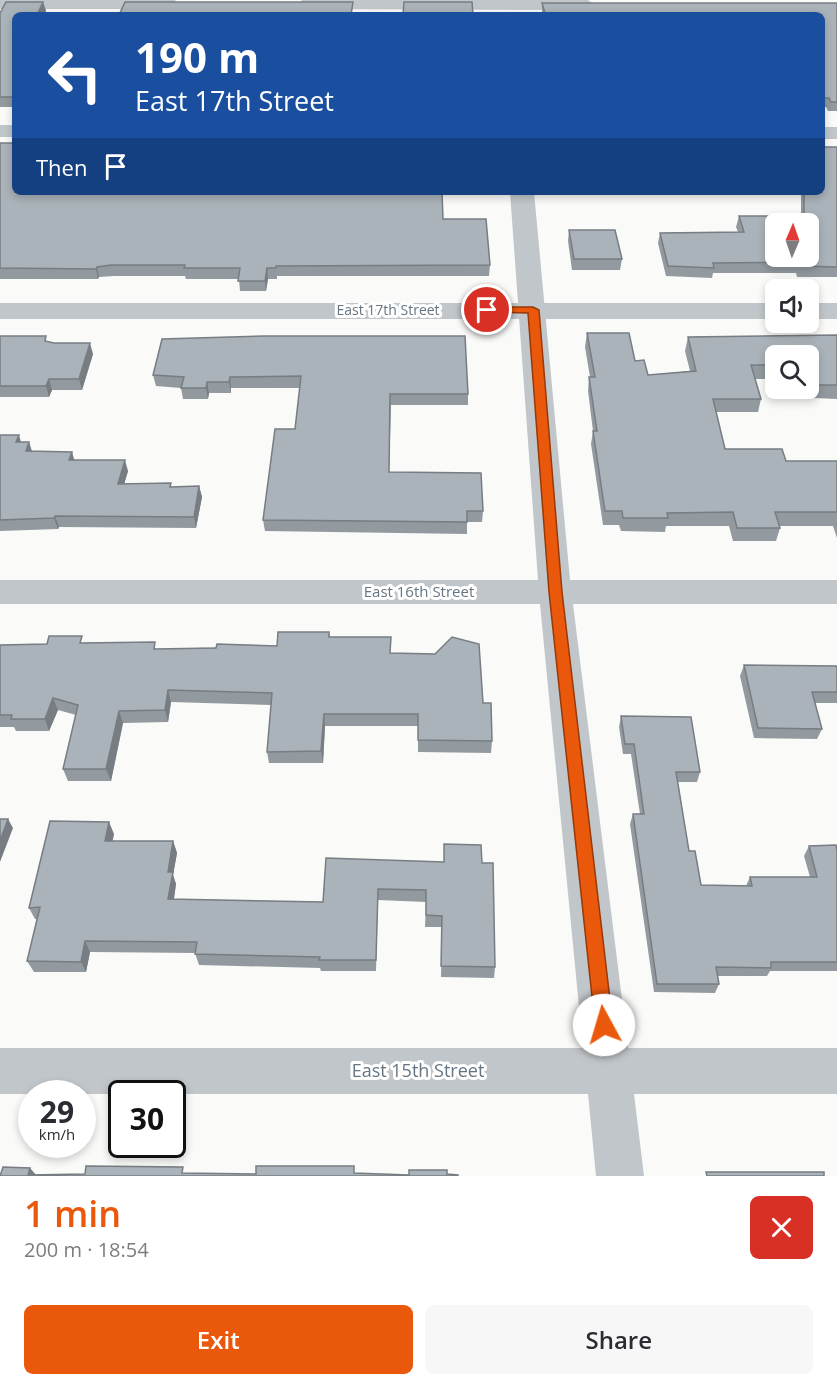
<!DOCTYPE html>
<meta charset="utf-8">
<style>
:root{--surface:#fff;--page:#f7f7f7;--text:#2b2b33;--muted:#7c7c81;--accent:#ea580c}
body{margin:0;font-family:"Open Sans",sans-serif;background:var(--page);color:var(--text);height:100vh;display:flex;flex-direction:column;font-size:22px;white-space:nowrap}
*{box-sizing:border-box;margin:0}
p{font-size:20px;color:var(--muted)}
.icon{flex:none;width:33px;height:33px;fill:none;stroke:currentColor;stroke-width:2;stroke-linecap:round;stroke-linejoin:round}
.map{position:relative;height:1176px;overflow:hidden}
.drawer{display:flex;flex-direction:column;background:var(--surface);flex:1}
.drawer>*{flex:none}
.guide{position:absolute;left:12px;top:12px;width:813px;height:183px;border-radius:9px;box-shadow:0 3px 9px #0003;background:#1a4fa0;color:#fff;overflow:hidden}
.needle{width:39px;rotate:2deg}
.controls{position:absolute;left:765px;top:213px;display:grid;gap:12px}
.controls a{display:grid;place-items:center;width:54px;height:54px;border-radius:9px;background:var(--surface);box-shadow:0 3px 9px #0003;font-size:30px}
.speed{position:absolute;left:18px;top:1080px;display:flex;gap:12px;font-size:30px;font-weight:700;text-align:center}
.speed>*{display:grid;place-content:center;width:78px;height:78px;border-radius:50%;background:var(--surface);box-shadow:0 3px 9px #0003;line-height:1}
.speed small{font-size:15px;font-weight:400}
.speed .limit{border:3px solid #111;border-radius:9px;background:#fff;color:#111}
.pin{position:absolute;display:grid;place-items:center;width:51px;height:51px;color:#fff;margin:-26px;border:3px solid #fff;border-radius:50%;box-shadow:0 2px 6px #0007}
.me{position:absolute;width:66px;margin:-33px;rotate:354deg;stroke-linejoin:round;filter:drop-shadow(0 0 4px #0008)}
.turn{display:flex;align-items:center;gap:21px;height:126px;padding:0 24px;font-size:27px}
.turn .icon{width:78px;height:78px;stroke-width:2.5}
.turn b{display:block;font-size:42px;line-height:51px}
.then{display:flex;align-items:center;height:57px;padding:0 24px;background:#0003;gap:12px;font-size:22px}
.round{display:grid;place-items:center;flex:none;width:63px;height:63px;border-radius:9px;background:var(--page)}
.head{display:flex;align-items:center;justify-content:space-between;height:102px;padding:0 24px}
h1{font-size:36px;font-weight:600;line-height:45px;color:var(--accent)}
.cta{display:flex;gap:12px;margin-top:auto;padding:12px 24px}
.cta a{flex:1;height:69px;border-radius:9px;background:var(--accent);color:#fff;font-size:24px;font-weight:600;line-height:69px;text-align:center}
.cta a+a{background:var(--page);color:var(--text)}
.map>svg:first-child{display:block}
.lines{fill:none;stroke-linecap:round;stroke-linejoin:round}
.minor{fill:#c1c6ca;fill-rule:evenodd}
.tertiary{fill:#c1c6ca;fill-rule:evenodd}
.wall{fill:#929a9f}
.shaded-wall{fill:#777d82}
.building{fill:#aab3b9;stroke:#777d82;stroke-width:1.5;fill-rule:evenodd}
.route{fill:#ea580c;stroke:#983908;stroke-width:1.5}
.labels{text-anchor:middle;stroke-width:6;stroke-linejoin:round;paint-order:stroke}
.far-street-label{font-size:14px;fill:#657582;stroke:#fff}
.street-label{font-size:15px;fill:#657582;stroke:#fff}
.near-street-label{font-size:18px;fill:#657582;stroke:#fff}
</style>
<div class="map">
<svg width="837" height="1176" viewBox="0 0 837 1176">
<rect width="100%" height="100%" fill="#fafaf8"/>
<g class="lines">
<g class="minor">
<polygon points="0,0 175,0 178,4 175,8 169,9 0,9"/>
<polygon points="302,0 588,0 595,5 592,9 586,10 308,9 302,8 299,4"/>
<rect x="0" y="125" width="15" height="12"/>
<rect x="822" y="127" width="15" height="12"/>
<polygon points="510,192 534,192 570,580 837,580 837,604 573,604 628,1048 837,1048 837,1094 634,1094 644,1176 596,1176 588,1094 0,1094 0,1048 583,1048 540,604 0,604 0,580 538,580"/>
</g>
<g class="tertiary">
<rect x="0" y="303" width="776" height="16"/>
<rect x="808" y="303" width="29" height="16"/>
</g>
</g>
<g class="wall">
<polygon points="43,2 46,11 15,15 15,107 0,107 0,13"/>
<polygon points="542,3 837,3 837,111 828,111 826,107 822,107 822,15 542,13"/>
<polygon points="0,143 443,219 490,265 489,276 277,276 277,279 268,279 266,291 240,291 239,279 186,279 185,276 114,276 99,277 98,279 0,279"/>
<polygon points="837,147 837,277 797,277 796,273 713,273 712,278 666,276 658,243 660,233 738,232 736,227 739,216 801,216 801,192 822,192"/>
<polygon points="569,230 622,259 620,270 572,270 568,241"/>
<polygon points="587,333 635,361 648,375 690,371 685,351 688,337 837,335 837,399 814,398 808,383 808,356 776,356 776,379 755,379 761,399 758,412 716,412 725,449 786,461 837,461 837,538 833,526 780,526 780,528 776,541 733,541 729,526 666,526 665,532 621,531 619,525 603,525 591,444 593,431 588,391 589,377 590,377 585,347"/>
<polygon points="0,336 48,342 93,354 82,390 52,390 49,397 0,397"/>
<polygon points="162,339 468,394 468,405 391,405 389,472 483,511 482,522 467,522 467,534 265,531 263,520 295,429 300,388 231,388 231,393 209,393 208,399 183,399 181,388 156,386 153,375"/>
<polygon points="0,435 21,442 29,442 32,451 72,452 74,460 128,471 124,484 172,487 199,486 202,497 196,528 59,527 58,529 0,531"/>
<polygon points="329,632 330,637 391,653 483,703 492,741 491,753 418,752 418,726 325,726 323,763 269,763 267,752 271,705 171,702 168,722 123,723 111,781 68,781 63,769 76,715 58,710 49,731 16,731 14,727 0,727 0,645 84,643 157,649 277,646"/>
<polygon points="744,665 837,666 837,703 815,703 822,729 817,739 754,738 740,676"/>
<polygon points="621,716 700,772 697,782 678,782 689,851 701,885 746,886 750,877 810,877 804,856 809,846 837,851 837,971 770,971 767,976 718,976 719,984 715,993 654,992 630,824 633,814 640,814 631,754 623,754 619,727"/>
<polygon points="114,834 112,841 173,841 177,853 173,875 176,884 174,899 323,902 482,863 495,967 494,978 441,977 442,927 425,927 426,902 378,900 376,971 321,971 320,968 199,965 195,953 90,952 86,972 34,972 27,961 37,919 35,919 29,908"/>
</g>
<g class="shaded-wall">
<polygon points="43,2 46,11 44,15 37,15"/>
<polygon points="97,267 99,277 98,279 96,269"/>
<polygon points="267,268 268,279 266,291 265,281"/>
<polygon points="90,343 93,354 82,390 79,379"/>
<polygon points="230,377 231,388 231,393 229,382"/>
<polygon points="49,379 52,390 49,397 46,386"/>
<polygon points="207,382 209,393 208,399 206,388"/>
<polygon points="19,435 22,446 16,442"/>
<polygon points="29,442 32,453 26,451"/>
<polygon points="72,452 75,463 69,460"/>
<polygon points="125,460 128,471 121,495 118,484"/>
<polygon points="199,486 202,497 196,528 194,517"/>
<polygon points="55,516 59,527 58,529 54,518"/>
<polygon points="168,690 171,702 168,722 165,710"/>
<polygon points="53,698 58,710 49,731 45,719"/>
<polygon points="119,711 123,723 111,781 106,769"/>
<polygon points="324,714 325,726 323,763 321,751"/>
<polygon points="8,819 13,828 0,862 0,841"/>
<polygon points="109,822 114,834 110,853 105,841"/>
<polygon points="173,841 177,853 173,875 176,884 172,910 168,899 168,872"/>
<polygon points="85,941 90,952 86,972 81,962"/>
<polygon points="30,1168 36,1175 28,1175"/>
</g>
<g class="building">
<polygon points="6,2 43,2 37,15 15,15 15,97 0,97 0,13"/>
<polygon points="125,2 353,2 351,15 119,15"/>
<polygon points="404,2 472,2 473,15 403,15"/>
<polygon points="542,3 837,3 837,102 831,102 829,98 822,98 822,15 539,15 538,13 545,13"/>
<polygon points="0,143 15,143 15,192 442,192 443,219 486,219 490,265 276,266 276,268 267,268 265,281 238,281 240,268 184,268 185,265 111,265 97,267 96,269 0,268"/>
<path d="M822 147H837V267L800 266 799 262 713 263 714 268 668 266 660 233 744 232 739 216H804V192H822ZM776 224H808V256H776Z"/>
<polygon points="569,230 615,230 622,259 574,259"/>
<polygon points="587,333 629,333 635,361 644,360 648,375 696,371 688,337 837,335 837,385 818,385 811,365 808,365 808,356 776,356 776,365 751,365 761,399 713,399 725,449 782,449 786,461 837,461 837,512 775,512 780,528 737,528 733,512 667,513 668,518 623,518 622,511 605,511 593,431 597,431 589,377 595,377"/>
<polygon points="0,336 46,336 45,341 54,343 90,343 79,379 49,379 46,386 0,386"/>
<polygon points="264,336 465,336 468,394 390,394 389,472 481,473 483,511 467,511 467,522 263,520 275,429 295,429 301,376 230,377 229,382 207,382 206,388 181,388 184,377 153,375 162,339"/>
<polygon points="0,435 19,435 16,442 29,442 26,451 72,452 69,460 125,460 118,484 171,483 170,487 199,486 194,517 55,516 54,518 0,520"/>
<polygon points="278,632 329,632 329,637 391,637 390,653 435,654 452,637 479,644 483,703 491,703 492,741 418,740 418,714 324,714 321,751 267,752 272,693 168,690 165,710 119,711 106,769 63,769 78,705 53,698 45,719 11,719 12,715 0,715 0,645 47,644 49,636 82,636 80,643 155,642 154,649 216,648 217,644 277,646"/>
<polygon points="744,665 837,666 837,692 812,692 822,729 758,728"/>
<polygon points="621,716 691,717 700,772 676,772 689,851 695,851 701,885 752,886 750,877 817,877 809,846 836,845 837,851 837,962 771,962 771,968 716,967 719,984 657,984 633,814 644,814 634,744 625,744"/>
<polygon points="0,819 8,819 0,841"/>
<polygon points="50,821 109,822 105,841 173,841 168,872 173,872 168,899 323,902 326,858 444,862 444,844 481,845 482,863 493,863 495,967 441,966 442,916 426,915 426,890 378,889 376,960 319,960 320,957 195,954 197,942 85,941 81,962 27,961 40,907 29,908"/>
<polygon points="86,1166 183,1167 182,1173 256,1174 256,1166 354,1166 354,1173 409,1175 409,1170 447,1170 447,1174 458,1175 458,1176 0,1176 3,1167 30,1168 28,1175 85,1174"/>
<polygon points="706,1172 824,1172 824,1176 707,1176"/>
</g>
<polygon class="route" points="487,307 533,307 539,310 562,592 613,1025 610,1031 604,1034 597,1031 595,1025 549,592 528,313 483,312 483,308"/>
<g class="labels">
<g class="far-street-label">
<text x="388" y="315">East 17th Street</text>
</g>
<g class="street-label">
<text x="419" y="597">East 16th Street</text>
</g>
<g class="near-street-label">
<text x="418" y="1077">East 15th Street</text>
</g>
</g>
</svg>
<div class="controls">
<a><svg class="needle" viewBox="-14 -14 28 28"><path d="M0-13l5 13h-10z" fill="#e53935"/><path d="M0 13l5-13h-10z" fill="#7c7c81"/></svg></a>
<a><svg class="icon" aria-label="sound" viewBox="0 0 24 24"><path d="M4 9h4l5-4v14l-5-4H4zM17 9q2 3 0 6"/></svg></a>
<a><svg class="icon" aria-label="search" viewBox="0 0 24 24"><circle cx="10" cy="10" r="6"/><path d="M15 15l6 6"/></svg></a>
</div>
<div class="speed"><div>29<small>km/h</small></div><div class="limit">30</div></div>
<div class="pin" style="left:487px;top:310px;background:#d93025"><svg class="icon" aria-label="arrive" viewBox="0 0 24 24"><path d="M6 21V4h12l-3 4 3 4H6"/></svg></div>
<svg class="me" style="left:604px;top:1025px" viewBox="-20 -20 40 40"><circle r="19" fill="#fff"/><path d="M0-13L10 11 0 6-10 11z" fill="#ea580c"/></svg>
<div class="guide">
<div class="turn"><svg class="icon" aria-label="left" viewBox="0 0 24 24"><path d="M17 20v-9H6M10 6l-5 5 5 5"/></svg><div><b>190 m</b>East 17th Street</div></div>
<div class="then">Then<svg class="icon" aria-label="arrive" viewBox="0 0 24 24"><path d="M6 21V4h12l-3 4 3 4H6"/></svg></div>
</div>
</div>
<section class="drawer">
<div class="head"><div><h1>1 min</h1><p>200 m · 18:54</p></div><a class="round" style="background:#d93025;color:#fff"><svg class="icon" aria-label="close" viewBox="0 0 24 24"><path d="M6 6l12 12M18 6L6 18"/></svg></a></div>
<div class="cta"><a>Exit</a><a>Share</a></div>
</section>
